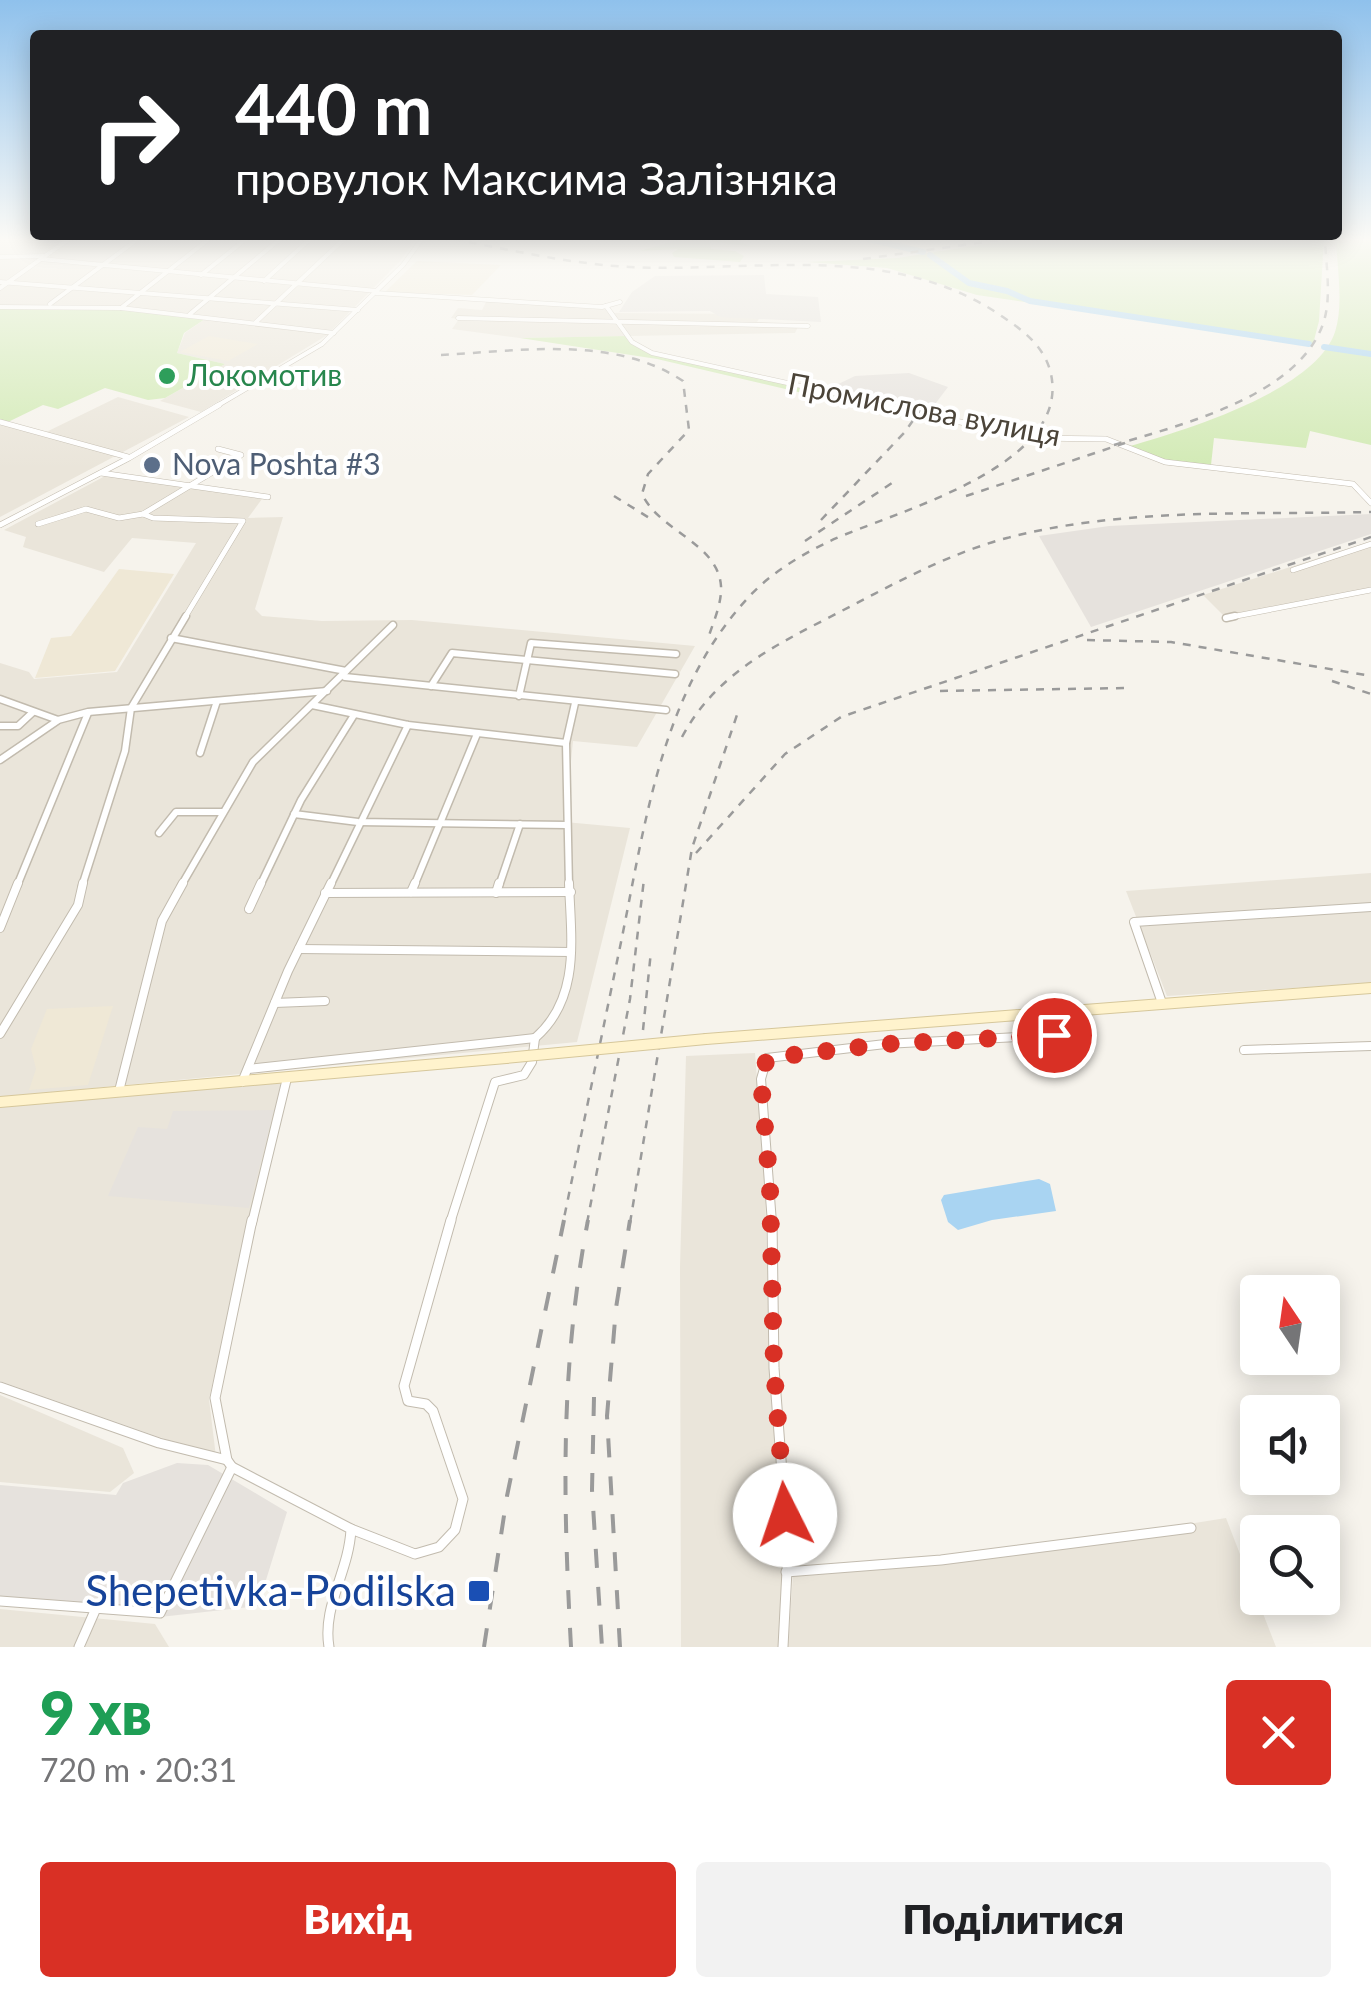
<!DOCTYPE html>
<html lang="uk">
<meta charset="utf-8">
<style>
:root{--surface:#fff;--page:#f2f2f2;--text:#202124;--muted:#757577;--accent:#d93025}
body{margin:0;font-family:Lato,sans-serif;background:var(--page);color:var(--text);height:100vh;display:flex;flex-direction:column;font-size:38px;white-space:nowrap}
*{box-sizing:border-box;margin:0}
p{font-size:32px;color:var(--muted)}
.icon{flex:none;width:55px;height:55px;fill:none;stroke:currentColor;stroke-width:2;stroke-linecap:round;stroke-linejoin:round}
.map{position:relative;height:1647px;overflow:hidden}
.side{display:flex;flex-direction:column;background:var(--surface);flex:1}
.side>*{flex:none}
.guide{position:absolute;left:30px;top:30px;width:1312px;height:210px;border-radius:10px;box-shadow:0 5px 25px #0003;background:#202124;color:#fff;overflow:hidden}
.needle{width:65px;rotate:347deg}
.controls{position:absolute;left:1240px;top:1275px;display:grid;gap:20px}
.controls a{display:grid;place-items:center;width:100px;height:100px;border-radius:10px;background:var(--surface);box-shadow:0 5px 25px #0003;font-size:50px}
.pin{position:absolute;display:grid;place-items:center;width:85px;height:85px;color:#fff;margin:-42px;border:5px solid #fff;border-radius:50%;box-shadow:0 2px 10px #0007}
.me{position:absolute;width:110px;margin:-55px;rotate:356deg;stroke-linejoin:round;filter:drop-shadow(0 0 8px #0008)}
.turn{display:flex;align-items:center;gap:35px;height:210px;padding:0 40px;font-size:45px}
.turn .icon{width:130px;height:130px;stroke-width:2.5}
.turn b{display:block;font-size:70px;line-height:85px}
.round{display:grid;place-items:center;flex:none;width:105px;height:105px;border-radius:10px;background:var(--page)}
.headline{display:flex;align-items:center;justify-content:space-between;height:170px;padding:0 40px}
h1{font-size:60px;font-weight:800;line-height:75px;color:#1e9e55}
.action{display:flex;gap:20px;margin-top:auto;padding:20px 40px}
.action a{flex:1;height:115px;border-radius:10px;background:var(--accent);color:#fff;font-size:40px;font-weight:800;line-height:115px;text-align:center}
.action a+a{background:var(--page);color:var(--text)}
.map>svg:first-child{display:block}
.residential{fill:#eae5da}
.industrial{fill:#e6e2dd}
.education{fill:#efe8d6}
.green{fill:#d2eab5}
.water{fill:#a9d4f2}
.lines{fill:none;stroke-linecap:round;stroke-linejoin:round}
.river{stroke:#a9d4f2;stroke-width:6}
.minor-far4-casing{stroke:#c2bbae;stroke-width:5}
.minor-far3-casing{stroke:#c2bbae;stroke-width:6}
.minor-far2-casing{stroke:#c2bbae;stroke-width:9}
.minor-far1-casing{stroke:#c2bbae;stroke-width:10}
.minor-casing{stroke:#c2bbae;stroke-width:11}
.secondary-casing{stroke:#d6c79b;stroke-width:12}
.minor-far4{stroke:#fff;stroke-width:4}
.minor-far3{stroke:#fff;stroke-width:5}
.minor-far2{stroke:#fff;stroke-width:6}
.minor-far1{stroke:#fff;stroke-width:8}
.minor{stroke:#fff;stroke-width:9}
.secondary{stroke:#fff3cd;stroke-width:10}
.rail-far1{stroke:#9a9a9a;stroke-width:2.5;stroke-dasharray:8 8;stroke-linecap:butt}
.rail{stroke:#9a9a9a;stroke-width:4;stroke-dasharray:19 19;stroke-linecap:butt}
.secondary-bridge-casing{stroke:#d6c79b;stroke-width:12;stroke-linecap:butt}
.secondary-bridge{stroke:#fff3cd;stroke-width:10}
.route{stroke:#d93025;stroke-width:18;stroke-dasharray:0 32.4}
.leisure-dot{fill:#2e9e5b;stroke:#fff;stroke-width:4}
.service-dot{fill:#5c6f8a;stroke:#fff;stroke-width:4}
.transit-dot{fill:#1a4fb4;stroke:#fff;stroke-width:4}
.labels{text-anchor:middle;stroke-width:8;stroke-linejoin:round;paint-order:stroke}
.far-leisure-label{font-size:30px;fill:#27864d;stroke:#fff;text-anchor:start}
.far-street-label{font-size:30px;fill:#4b4439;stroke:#fff}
.far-service-label{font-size:30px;fill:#4e5e75;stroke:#fff;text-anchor:start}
.near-transit-label{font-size:42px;fill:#164399;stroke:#fff;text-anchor:end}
</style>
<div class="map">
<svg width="1371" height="1647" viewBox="0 0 1371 1647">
<rect width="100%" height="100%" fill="#f6f3ec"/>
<g class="residential">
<polygon points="0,239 414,239 415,240 401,260 330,332 121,307 0,306"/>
<polygon points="488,298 606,308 611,313 762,314 757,322 799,325 795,333 520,338 452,329 459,319 451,318 458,308 482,310"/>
<polygon points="208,317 329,334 201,412 160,401 225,364 177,353 185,333"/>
<polygon points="118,397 189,417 0,517 0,424 40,435"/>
<polygon points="107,475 262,499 248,518 283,517 255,609 262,616 322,621 412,620 695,646 637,747 573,741 565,822 630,828 577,1042 0,1097 0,663 29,672 34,679 117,672 196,543 132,538 104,572 23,547 26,537 4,530"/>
<polygon points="1371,541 1371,590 1226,618 1203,595"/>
<polygon points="1371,873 1371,983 1167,996 1126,891"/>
<polygon points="755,1053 765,1184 770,1370 783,1567 779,1647 681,1647 680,1267 686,1056"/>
<polygon points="281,1083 209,1399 216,1457 0,1381 0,1107"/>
<polygon points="0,1395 123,1448 134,1473 110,1492 0,1482"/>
<polygon points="1226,1518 1276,1647 788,1647 793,1574 958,1561"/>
<polygon points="0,1609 155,1624 169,1647 0,1647"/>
</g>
<g class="industrial">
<polygon points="764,275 766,294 818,297 821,322 720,317 710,311 619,312 632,292 655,276"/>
<polygon points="909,373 948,387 929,412 828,389 855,376"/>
<polygon points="1371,514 1371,534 1091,627 1039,536 1109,526"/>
<polygon points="274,1110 249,1208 108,1196 138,1127 167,1129 173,1111"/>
<polygon points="177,1463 208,1465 287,1512 258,1606 160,1617 0,1598 0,1485 116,1495 123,1483"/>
</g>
<g class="education">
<polygon points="417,261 501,265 472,295 385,292"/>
<polygon points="209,336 258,344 228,361 180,352"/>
<polygon points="119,569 174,574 115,671 35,678 51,638 71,636"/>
<polygon points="113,1006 88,1085 29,1090 36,1069 31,1049 47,1009"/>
</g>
<g class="green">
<polygon points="680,239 732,239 753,247 709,241 711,249 735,251 744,256 740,262 674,257 672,253 678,249 640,251"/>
<polygon points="1017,239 1324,239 1319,321 1313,344 977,295 887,268 807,262 898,258"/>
<path d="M1336 239H1371V445L1310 431 1306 448 1214 438 1211 465 1161 459 1130 446C1185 430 1315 391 1335 332 1344 304 1337 268 1336 239Z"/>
<polygon points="0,308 119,309 208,317 184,333 177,353 225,364 165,398 148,400 105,388 58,409 43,405 8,422 0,420"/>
<polygon points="627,336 639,348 652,353 915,413 909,418 657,359 520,338"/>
</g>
<polygon class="water" points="1039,1179 1050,1184 1056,1211 992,1220 958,1230 948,1222 941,1200 944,1195"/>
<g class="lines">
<g class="river">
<polyline points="869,239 923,252"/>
<polyline points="930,255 969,283 1007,291 1030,301 1309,344"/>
<polyline points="1324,347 1371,354"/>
</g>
<defs>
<g id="minor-far4">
<polyline points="0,257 44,256"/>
<polyline points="41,259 377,291"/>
<polyline points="201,275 246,239"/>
<polyline points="264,281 310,239"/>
<polyline points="0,282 358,310"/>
<polyline points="0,288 69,239"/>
<polyline points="376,293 602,307 620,302"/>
<polyline points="50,304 138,239"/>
<polyline points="606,306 632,342 652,353 896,407"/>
<polyline points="0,307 121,308 334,333"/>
<polyline points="121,308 209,239"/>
<polyline points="190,314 280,239"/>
<polyline points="458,318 808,326"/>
<polyline points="256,322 344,239"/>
<polyline points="215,407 322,344 403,265 422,239"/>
</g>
<g id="minor-far3">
<polyline points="884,405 1032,438 1106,439 1165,462 1353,484 1371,503"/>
<polyline points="0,422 128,457"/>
<polyline points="101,473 268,497"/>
<polyline points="38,524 86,509 119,518 143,514"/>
<polyline points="0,525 129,458 219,405"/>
<polyline points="1293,570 1371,544"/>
<polyline points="1226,618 1371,590"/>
<polyline points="184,619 243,521 153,518 143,514 241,455 218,449"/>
</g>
<g id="minor-far2">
<polyline points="1226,618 1235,616"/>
<polyline points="171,638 346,671"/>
<polyline points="345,677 666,710"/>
<polyline points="431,686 452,653 675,674"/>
<polyline points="519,696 531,643 676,654"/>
<polyline points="0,699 58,720 88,712 327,691"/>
<polyline points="312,705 408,725 566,743"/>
<polyline points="0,726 18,726 33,712"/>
<polyline points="200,753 217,701"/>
<polyline points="0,760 57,721"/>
<polyline points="294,814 358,822 567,825"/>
<polyline points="159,833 176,812 222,812"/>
<polyline points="17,886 88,713"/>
<polyline points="82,886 125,751 131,708 186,616"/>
<polyline points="181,886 253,762 393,625"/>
<polyline points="260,886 301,800 354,715"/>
<polyline points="330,886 408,725"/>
<polyline points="414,886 477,734"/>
<polyline points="499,886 520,824"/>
<polyline points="569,886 566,743 575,703"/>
</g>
<g id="minor-far1">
<polyline points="411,892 415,883"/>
<polyline points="325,893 571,892"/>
<polyline points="496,893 499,883"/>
<polyline points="249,909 261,883"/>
<polyline points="0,928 18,883"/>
<polyline points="299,949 571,952"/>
<polyline points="275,1003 325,1001"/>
<polyline points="1162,1003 1134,922 1371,907"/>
<polyline points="0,1034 78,905 83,883"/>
<path d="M535 1038C581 998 571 939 569 883"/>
<polyline points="1244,1050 1371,1046"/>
<polyline points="248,1069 535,1038"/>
<polyline points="242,1082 288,971 331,883"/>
<polyline points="119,1091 162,921 183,883"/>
<polyline points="252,1223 287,1078"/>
<polyline points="450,1223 495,1082 524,1075 532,1062 535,1038"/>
<polyline points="772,1223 761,1079 767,1058 885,1044 1054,1035 1042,1013"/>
</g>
<g id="minor">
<path d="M252 1220 215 1398 227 1460 232 1467 351 1529C349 1572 322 1606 329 1647"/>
<polyline points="772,1220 774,1368 788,1551 783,1647"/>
<polyline points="0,1387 159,1443 227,1460"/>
<polyline points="351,1529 415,1554 439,1547 455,1530 463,1499 433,1411 426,1404 408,1401 404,1386 451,1220"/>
<polyline points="786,1572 941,1560 1191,1528"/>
<polyline points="0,1601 160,1613 232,1467"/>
<polyline points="79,1647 97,1606"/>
</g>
<g id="secondary">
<polyline points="706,1039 1371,988"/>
<polyline points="0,1102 506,1058"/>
</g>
</defs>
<use href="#minor-far4" class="minor-far4-casing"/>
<use href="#minor-far3" class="minor-far3-casing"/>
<use href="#minor-far2" class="minor-far2-casing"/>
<use href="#minor-far1" class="minor-far1-casing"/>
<use href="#minor" class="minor-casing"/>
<use href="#secondary" class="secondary-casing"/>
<use href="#minor-far4" class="minor-far4"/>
<use href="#minor-far3" class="minor-far3"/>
<use href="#minor-far2" class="minor-far2"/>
<use href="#minor-far1" class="minor-far1"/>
<use href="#minor" class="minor"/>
<use href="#secondary" class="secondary"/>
<g class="rail-far1">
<path d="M453 239C511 250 570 264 630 267 755 273 892 240 1003 317 1024 331 1045 347 1051 374 1071 468 892 512 830 541 799 556 769 574 746 600 660 695 645 826 620 947 601 1039 582 1131 563 1223"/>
<polyline points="863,259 1007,239"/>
<path d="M441 355C519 351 614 335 683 381L689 430 648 474 642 494C659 531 718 543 721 586 722 604 713 622 708 639"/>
<path d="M1114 445C1180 425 1297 397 1323 324 1332 298 1326 266 1325 239"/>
<polyline points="614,496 651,519"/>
<polyline points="966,496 1125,443"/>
<polyline points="821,520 904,433 924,405"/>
<polyline points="805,541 898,479"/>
<polyline points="1087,640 1171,642 1371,676"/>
<polyline points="1332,681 1371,694"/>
<polyline points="940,691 1129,688"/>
<path d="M682 737C714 677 768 649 826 619 885 589 943 555 1007 538 1124 507 1251 515 1371 512"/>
<polyline points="696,853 785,754 841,717 1371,537"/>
<polyline points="643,1030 651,951"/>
<polyline points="587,1223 630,999 644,879"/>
<polyline points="630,1223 692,848 739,709"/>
</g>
<g class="rail">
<polyline points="594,1397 592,1490 602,1647"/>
<polyline points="484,1647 507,1496 564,1220"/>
<path d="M571 1647C563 1498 560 1368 588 1220"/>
<polyline points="620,1647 607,1416 616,1308 630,1220"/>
</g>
<defs>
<polyline id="secondary-bridge" points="506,1058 706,1039"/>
</defs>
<use href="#secondary-bridge" class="secondary-bridge-casing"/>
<use href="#secondary-bridge" class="secondary-bridge"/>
</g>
<linearGradient id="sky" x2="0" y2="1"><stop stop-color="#8fc1ec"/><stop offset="0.51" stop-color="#fbfaf6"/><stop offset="1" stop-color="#fbfaf6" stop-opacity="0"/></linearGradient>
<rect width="1371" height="469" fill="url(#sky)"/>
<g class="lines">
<polyline class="route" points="785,1515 774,1368 770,1187 761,1080 767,1058 886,1044 1054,1035"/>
</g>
<circle class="leisure-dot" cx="167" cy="376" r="10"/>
<circle class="service-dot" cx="152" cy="465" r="10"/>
<rect class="transit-dot" x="467" y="1579" width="24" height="24" rx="5"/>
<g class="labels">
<g class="far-leisure-label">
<text x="187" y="386">Локомотив</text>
</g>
<g class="far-street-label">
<text transform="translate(924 410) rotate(11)" y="10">Промислова вулиця</text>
</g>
<g class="far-service-label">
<text x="172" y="475">Nova Poshta #3</text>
</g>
<g class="near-transit-label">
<text x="456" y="1606">Shepetivka-Podilska</text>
</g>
</g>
</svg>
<div class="controls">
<a><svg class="needle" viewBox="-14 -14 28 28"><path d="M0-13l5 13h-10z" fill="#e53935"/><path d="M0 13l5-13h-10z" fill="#757577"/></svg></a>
<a><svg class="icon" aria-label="sound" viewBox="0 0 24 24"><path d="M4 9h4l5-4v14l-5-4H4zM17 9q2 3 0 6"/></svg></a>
<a><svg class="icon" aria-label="search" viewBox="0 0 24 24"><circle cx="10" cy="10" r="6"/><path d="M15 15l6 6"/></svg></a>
</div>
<div class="pin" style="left:1054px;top:1035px;background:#d93025"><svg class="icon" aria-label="arrive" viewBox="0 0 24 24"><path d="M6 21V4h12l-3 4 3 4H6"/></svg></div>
<svg class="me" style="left:785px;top:1515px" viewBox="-20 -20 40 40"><circle r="19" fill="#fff"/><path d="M0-13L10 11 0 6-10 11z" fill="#d93025"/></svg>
<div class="guide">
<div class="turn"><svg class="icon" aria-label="right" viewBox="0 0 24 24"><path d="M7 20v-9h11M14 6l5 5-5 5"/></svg><div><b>440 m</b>провулок Максима Залізняка</div></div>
</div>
</div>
<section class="side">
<div class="headline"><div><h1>9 хв</h1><p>720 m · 20:31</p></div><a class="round" style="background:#d93025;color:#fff"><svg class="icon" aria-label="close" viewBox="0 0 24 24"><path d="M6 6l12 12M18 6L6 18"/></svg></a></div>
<div class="action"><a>Вихід</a><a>Поділитися</a></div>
</section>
